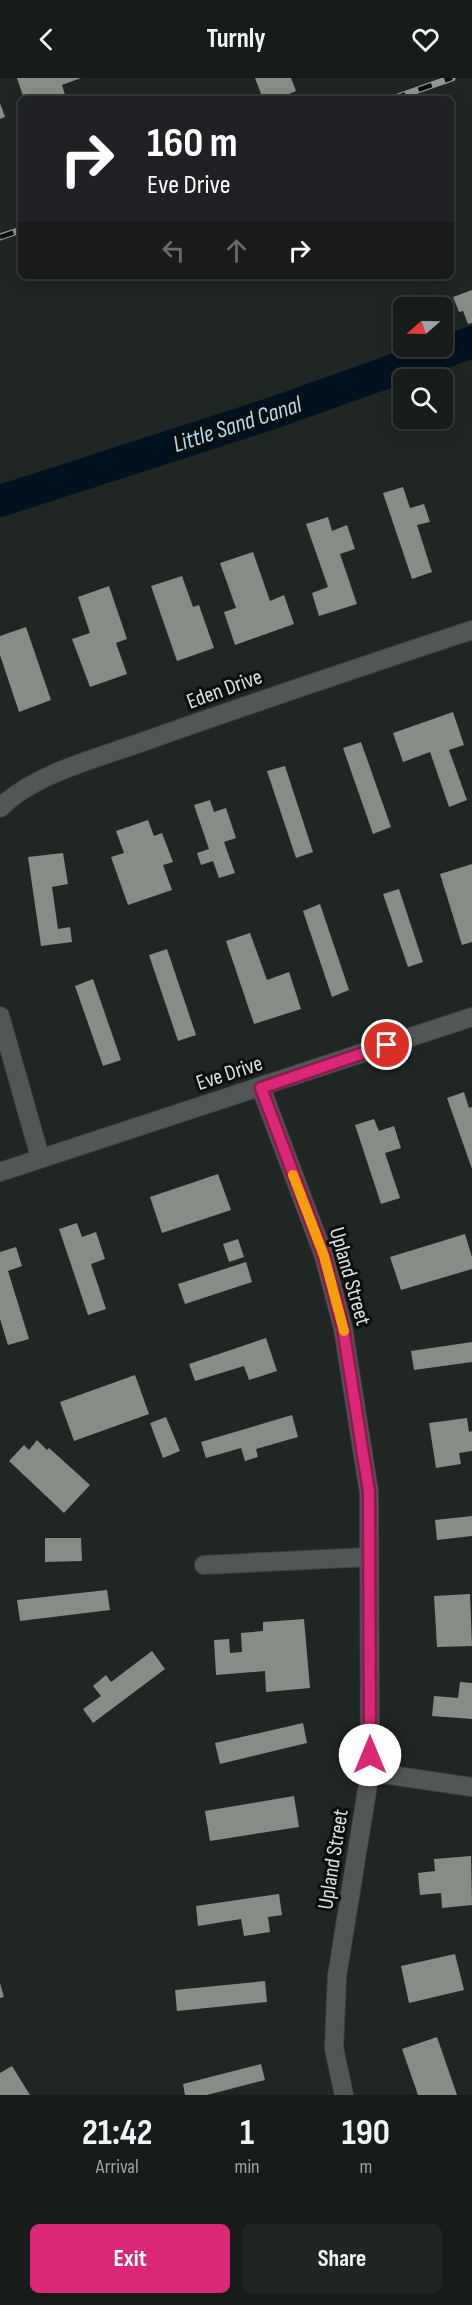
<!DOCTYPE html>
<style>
:root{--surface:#171c1b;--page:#202524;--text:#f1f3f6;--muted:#9ea1a3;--line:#363a3a;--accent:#db2777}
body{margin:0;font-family:"Sofia Sans Condensed",sans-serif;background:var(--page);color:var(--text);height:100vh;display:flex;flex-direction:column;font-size:22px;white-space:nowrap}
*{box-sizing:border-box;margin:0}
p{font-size:20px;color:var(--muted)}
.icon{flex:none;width:33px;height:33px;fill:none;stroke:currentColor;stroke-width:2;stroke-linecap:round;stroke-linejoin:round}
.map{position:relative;height:2017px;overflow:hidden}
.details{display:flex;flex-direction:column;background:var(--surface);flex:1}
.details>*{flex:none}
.hud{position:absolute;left:18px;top:18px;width:436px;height:183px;border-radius:9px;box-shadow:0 3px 15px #0003,0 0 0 2px var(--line);background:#202124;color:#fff;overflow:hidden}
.needle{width:39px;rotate:250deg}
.controls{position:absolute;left:393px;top:219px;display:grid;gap:12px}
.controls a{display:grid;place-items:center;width:60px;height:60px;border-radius:9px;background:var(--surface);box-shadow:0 3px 15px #0003,0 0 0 2px var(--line);font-size:30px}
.pin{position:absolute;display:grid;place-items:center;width:51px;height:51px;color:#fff;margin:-26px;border:3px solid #fff;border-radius:50%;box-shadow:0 2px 6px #0007}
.me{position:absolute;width:66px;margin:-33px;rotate:0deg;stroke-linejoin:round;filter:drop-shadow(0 0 4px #0008)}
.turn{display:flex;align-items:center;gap:21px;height:126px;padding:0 30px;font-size:27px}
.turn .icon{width:78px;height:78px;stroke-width:2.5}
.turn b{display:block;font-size:42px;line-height:51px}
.lanes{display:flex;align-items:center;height:57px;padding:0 30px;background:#0003;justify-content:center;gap:30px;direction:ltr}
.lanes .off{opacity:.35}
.eta{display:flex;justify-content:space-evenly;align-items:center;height:102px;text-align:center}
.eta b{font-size:36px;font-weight:700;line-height:42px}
.primary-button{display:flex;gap:12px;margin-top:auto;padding:12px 30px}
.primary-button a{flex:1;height:69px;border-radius:9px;background:var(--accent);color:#fff;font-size:24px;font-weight:700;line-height:69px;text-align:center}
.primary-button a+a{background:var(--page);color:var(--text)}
header{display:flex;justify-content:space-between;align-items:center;height:78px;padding:0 30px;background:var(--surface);font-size:27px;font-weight:700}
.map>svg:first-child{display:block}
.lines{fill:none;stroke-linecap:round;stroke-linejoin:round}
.canal{stroke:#001220;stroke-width:32}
.building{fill:#878c87}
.street-casing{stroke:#3d4442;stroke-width:20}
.street{stroke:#535657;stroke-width:18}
.rail-casing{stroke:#909694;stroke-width:7}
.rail{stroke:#0b0e0d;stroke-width:4.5;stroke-dasharray:14;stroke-linecap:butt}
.route-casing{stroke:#8e194d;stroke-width:15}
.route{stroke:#db2777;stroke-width:10}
.slow{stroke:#f59e0b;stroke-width:10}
.labels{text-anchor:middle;stroke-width:6;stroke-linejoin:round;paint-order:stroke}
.street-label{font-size:22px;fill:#dce1df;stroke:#0b0e0d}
.water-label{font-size:24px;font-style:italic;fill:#b1daf3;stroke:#0b0e0d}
</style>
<header><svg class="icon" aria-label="back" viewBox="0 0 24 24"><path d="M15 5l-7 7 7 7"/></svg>Turnly<svg class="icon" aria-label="heart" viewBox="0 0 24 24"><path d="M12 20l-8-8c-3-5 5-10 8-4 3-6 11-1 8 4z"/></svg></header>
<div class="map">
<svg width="472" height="2017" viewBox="0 0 472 2017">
<rect width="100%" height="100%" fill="#1f2624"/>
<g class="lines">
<polyline class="canal" points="0,423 273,335 472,264"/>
</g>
<g class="building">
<polygon points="17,0 81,0 62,7 66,20 24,21"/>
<polygon points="255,0 291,0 296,13 277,21 263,21"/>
<polygon points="0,25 5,39 0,41"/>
<polygon points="472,212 472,245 468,246 463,233 459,234 453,219"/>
<polygon points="403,409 410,430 424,426 430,444 417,447 432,494 412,501 383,415"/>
<polygon points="328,439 332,453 347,447 355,471 340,476 357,526 319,538 312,515 328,509 306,446"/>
<polygon points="253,474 270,523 284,517 294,546 235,567 224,534 236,530 220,485"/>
<polygon points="182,498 193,529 199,527 214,570 177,583 151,508"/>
<polygon points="109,508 127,561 116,565 127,596 90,609 72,561 90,555 78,519"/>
<polygon points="26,549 51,622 19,634 0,577 0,558"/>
<polygon points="453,634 464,667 449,672 467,722 449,729 430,674 403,684 393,655"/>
<polygon points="361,664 391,749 373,756 343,670"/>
<polygon points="285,688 313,774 296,780 267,693"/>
<polygon points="210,722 214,734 226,730 236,760 224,764 235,795 219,800 213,783 201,787 197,775 209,771 194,727"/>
<polygon points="148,742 154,758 162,755 173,784 163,787 172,812 128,827 111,779 124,775 116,753"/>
<polygon points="63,775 68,806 52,809 58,851 70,849 72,864 41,868 28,779"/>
<polygon points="472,786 472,864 462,867 440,796"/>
<polygon points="399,811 423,884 408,889 383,816"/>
<polygon points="320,826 349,912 332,919 303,833"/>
<polygon points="250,855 267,902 289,894 301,931 254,946 226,863"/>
<polygon points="167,871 196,957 178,963 149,877"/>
<polygon points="93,901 121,982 103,988 75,908"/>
<polygon points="464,1014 469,1030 472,1029 472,1091 447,1020"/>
<polygon points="374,1041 379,1053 394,1048 401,1070 385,1075 400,1120 381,1126 355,1047"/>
<polygon points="218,1096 231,1132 162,1155 150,1119"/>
<polygon points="77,1145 82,1159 96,1154 105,1181 91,1186 106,1231 88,1237 59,1151"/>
<polygon points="465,1156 472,1179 472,1191 401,1212 390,1179"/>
<polygon points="238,1161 244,1179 229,1184 223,1166"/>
<polygon points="16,1169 22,1188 8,1193 29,1261 8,1267 0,1241 0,1174"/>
<polygon points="246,1184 252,1204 185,1226 178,1206"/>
<polygon points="266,1260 277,1293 249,1302 244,1288 195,1303 189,1286"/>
<polygon points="472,1264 472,1284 414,1292 411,1273"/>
<polygon points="135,1297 149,1336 74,1363 60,1324"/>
<polygon points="292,1337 298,1359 256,1371 258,1379 245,1383 241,1370 206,1380 201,1364"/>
<polygon points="166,1339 180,1373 163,1380 150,1345"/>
<polygon points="467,1340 469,1354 472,1353 472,1373 459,1375 461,1386 436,1390 429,1345"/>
<polygon points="37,1362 47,1372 49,1370 90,1407 64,1435 9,1383 24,1367 29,1372"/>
<polygon points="472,1438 472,1458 437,1462 435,1442"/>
<polygon points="45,1460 81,1460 82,1483 45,1484"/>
<polygon points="107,1512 110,1532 20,1543 17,1522"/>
<polygon points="470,1516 472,1568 437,1569 434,1518"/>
<polygon points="304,1541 310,1610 266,1614 265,1593 216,1597 214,1562 229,1561 230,1575 242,1574 241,1555 263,1553 263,1544"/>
<polygon points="152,1573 165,1591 93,1645 83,1631 101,1618 93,1608 106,1597 111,1604"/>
<polygon points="460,1604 472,1605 472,1641 432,1638 434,1618 458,1620"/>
<polygon points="303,1645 307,1665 220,1686 215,1665"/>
<polygon points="294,1718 299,1749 210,1763 205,1733"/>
<polygon points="471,1778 472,1827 442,1830 441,1815 420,1817 418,1795 435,1793 434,1781"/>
<polygon points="279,1816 282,1837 268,1839 270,1854 244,1858 241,1841 198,1848 196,1828"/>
<polygon points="455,1876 464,1912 409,1925 401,1888"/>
<polygon points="265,1903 267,1924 177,1933 175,1912"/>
<polygon points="0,1905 4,1919 0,1920"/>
<polygon points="437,1959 457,2017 418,2017 402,1971"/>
<polygon points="261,1986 265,2002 207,2017 185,2017 183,2006"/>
<polygon points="12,1988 30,2017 0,2017 0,1995"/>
</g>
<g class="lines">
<defs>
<g id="street">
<path d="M0 730C34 695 102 679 148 662 255 624 363 588 472 552"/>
<polyline points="0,938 40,1079"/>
<polyline points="261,1010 324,1178 343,1250 369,1414 370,1694 337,1898 334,1970 344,2017"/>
<polyline points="0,1094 472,939"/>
<polyline points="204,1487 369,1479"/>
<polyline points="370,1694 472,1709"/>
</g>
</defs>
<use href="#street" class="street-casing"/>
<use href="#street" class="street"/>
<defs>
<g id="rail">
<polyline points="392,21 452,0"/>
<polyline points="0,159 21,152"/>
</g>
</defs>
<use href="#rail" class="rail-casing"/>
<use href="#rail" class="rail"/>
</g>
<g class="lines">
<defs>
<polyline id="route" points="370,1677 369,1414 343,1250 324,1178 261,1010 387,967"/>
</defs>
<use href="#route" class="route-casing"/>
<use href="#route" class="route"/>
<polyline class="slow" points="293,1097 324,1178 344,1253"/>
</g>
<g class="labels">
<g class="street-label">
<text transform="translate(224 610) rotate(-20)" y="8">Eden Drive</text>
<text transform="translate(229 994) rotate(-18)" y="8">Eve Drive</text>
<text transform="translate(351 1198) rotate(74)" y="8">Upland Street</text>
<text transform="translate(332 1781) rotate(-81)" y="8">Upland Street</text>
</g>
<g class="water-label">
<text transform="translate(237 346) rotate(-18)" y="8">Little Sand Canal</text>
</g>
</g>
</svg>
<div class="controls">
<a><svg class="needle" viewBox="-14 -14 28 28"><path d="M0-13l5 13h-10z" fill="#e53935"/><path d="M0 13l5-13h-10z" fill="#9ea1a3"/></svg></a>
<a><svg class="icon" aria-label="search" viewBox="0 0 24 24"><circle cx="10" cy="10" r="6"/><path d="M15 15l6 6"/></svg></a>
</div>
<div class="pin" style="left:387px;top:967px;background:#d93025"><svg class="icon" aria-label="arrive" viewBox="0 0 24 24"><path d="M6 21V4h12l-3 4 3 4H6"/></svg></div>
<svg class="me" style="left:370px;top:1677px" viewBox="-20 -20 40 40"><circle r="19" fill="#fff"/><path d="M0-13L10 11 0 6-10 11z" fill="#db2777"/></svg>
<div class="hud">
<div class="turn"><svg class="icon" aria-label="right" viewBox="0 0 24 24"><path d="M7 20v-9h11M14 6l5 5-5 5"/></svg><div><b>160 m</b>Eve Drive</div></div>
<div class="lanes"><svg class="icon off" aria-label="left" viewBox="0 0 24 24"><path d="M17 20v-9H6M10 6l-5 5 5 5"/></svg><svg class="icon off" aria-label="ahead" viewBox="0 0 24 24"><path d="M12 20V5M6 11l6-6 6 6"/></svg><svg class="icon" aria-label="right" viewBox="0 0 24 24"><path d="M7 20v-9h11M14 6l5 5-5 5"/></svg></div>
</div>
</div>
<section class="details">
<div class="eta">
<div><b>21:42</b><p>Arrival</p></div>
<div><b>1</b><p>min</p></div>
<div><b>190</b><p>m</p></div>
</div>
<div class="primary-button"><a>Exit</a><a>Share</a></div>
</section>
